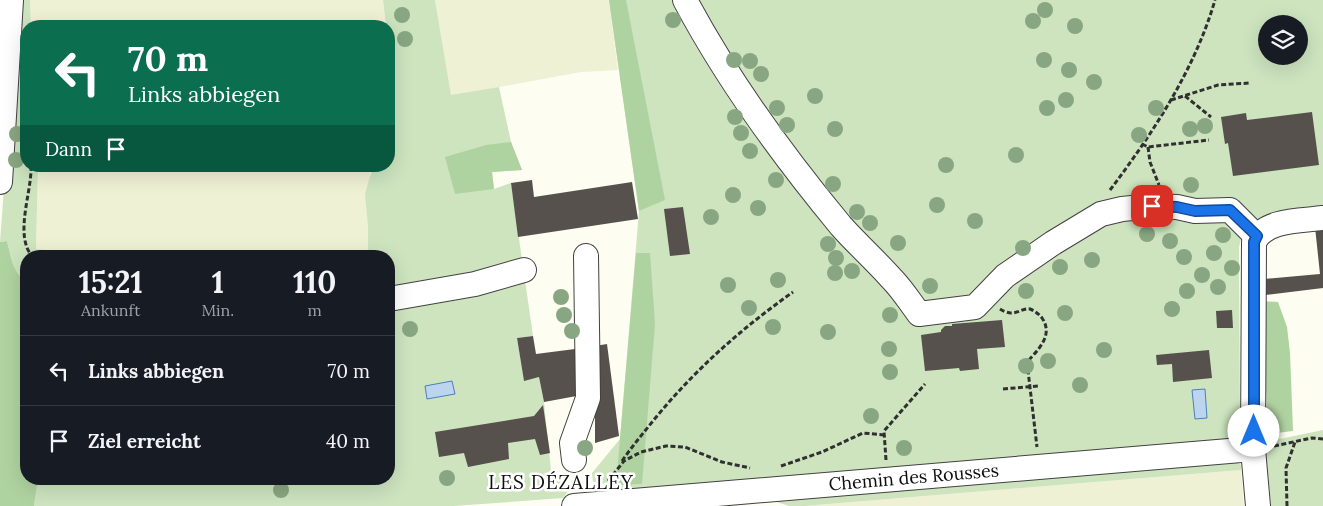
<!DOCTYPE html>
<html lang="de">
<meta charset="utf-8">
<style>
:root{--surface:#171b24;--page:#20242c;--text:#f1f3f6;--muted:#9ea1a6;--line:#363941}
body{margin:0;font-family:Lora,serif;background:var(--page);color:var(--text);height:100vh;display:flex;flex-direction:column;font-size:19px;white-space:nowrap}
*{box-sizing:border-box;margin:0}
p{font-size:16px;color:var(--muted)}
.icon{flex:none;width:28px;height:28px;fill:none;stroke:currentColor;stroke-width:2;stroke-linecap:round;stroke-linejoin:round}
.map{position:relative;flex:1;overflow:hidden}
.details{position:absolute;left:20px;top:250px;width:375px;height:235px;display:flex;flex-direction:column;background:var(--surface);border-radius:20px;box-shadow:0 5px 20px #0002}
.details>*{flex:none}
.banner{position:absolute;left:20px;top:20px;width:375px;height:152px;border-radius:20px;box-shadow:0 5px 20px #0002;background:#0b6e4f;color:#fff;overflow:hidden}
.tools{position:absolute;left:1258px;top:15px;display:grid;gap:10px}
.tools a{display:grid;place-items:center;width:50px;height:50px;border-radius:50%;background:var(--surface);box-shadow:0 5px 20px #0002;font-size:25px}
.pin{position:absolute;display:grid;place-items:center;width:42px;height:42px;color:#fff;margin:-21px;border-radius:10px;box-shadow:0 2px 8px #0006}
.me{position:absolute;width:55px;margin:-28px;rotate:0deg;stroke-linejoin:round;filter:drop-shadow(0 0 4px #0008)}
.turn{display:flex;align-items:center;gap:18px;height:105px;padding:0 25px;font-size:22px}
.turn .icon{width:65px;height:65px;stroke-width:2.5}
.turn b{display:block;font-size:35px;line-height:42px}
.then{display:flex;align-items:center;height:48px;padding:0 25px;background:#0003;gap:10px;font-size:19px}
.eta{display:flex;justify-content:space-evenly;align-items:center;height:85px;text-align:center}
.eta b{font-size:30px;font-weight:800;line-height:35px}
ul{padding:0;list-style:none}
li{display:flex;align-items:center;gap:15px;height:70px;padding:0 25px;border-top:1px solid var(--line)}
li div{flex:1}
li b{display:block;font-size:19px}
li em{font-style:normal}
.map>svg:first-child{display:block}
.farmland{fill:#eff1d4}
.green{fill:#cde4bf;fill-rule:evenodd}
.forest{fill:#afd3a0}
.water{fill:#bcd4ee;stroke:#4c7fbc}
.building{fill:#56514c}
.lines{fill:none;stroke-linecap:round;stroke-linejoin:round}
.minor-casing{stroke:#414141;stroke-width:26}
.path{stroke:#303030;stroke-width:3;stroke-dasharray:5 2.5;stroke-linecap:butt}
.minor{stroke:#fff;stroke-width:24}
.tree{fill:#89a682}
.route-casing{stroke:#114b97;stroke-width:12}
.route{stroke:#1a73e8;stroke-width:9}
.labels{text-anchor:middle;stroke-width:5;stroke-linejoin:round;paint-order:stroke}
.street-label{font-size:18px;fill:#0e0e0e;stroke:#fff}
.neighbourhood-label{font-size:19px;letter-spacing:1px;fill:#0e0e0e;stroke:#fff}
</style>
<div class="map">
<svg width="1323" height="506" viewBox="0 0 1323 506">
<rect width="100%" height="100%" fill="#fdfdf1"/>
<g class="farmland">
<polygon points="30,0 383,0 386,26 31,26"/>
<polygon points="435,0 609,0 618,70 581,72 451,96"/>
<polygon points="389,45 394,98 392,121 389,130"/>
<polygon points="38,166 373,166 370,172 368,256 125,256 36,249"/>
<polygon points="1241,470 1244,506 804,506"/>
</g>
<g class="green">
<path d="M18 0H30L31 26H26V166H38L36 249 125 256H26V281C12 272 11 256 7 241L0 242Z"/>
<path d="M383 0H435L451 95 499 87 511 142 522 170 492 172 494 189 511 183 533 336 517 338 524 380 539 377 544 402 551 471C557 480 563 483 573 485L563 498 454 506H34L37 486 49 479H389V256H368V226L365 194 373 166H389V130L392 121 394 98 389 45V26H386Z"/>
<path d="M609 0H1323V209L1255 219 1243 231 1239 247 1240 422 1236 431 1223 443 614 492 601 482H593L592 473 620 439 639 211ZM1266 24H1299V56H1266Z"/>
<polygon points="1323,430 1323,506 1271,506 1265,442"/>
<polygon points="1236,461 1241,465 1241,470 804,506 789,506 760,497"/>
</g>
<g class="forest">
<polygon points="609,0 626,0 665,200 639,211"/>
<polygon points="511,142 522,170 492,172 494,189 455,194 445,157 486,145"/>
<path d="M7 241C11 256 12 272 26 281V479H49L37 486 34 506H0V242Z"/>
<polygon points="636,253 650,253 655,324 642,484 616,485"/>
<polygon points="1262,301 1278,302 1287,327 1290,353 1293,431 1268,434"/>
</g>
<g class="water">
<polygon points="452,381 455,394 427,399 425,386"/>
<polygon points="1205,389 1207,418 1195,419 1192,390"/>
</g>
<g class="building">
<polygon points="1312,112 1319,165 1233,176 1228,143 1225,144 1221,117 1246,113 1247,120"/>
<polygon points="532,180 534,197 632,182 638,219 518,237 511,183"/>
<polygon points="683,207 690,254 670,256 664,209"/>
<polygon points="1323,226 1323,288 1265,295 1264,279 1320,274 1315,227"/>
<polygon points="1232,310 1233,328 1217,328 1216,311"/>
<polygon points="1002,320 1005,347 977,349 979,369 960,371 959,368 925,371 921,335 941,332 941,330 945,326 952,326 952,324"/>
<polygon points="533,336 536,354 575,349 582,395 544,402 539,377 524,381 517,338"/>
<polygon points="607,344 619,436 595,443 595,346"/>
<polygon points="1209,350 1212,378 1173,382 1172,364 1157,365 1156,355"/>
<polygon points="543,405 550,453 540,455 535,439 508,443 509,459 468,467 464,453 439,457 435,432 534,416"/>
</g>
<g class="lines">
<defs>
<g id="minor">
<path d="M685 0C728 81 783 156 841 226 857 244 875 260 891 278 902 289 910 302 919 314L975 307 1005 276 1053 243 1101 214 1122 209 1152 206 1177 207 1195 211 1230 210 1257 237"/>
<polyline points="0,182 11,0"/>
<polyline points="389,299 475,284 524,270"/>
<polyline points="574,460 572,443 588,398 586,256"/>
<path id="s1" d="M574 506 1253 449"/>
<path d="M1258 506 1253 449 1254 242C1265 219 1301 221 1323 218"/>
</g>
</defs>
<use href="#minor" class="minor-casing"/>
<g class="path">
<polyline points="1185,96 1211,117"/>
<polyline points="1171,100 1218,85 1250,83"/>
<polyline points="1142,144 1148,147 1209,140"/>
<polyline points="1148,147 1150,162 1159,185"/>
<path d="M31 166C32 192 14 235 32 256"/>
<path d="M1110 190C1153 133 1195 69 1215 0"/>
<path d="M1000 309C1003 311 1008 313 1011 313 1018 313 1024 308 1030 309 1035 311 1039 314 1042 318 1054 335 1038 350 1027 362L1037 447"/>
<polyline points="1003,389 1038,386"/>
<polyline points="1274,446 1312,438 1323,439"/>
<polyline points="886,460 884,431 925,384"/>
<path d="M622 461C633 445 645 431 657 416 698 367 741 329 793 292"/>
<polyline points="781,466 822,452 863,433 884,435"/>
<polyline points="608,481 624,461 641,452 666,446 685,447 722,462 750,468"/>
<polyline points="1287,506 1286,468 1295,442"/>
</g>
<use href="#minor" class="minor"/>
</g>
<g class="tree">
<circle cx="1045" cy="10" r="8"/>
<circle cx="402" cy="15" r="8"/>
<circle cx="673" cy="20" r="8"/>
<circle cx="1033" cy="21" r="8"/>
<circle cx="1075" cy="26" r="8"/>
<circle cx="405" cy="39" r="8"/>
<circle cx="734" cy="60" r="8"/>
<circle cx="1044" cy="60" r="8"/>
<circle cx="750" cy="61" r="8"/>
<circle cx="1069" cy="70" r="8"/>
<circle cx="761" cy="74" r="8"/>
<circle cx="1094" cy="82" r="8"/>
<circle cx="815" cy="96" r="8"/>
<circle cx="1066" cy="100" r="8"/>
<circle cx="777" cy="108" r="8"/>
<circle cx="1047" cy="108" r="8"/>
<circle cx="1156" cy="108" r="8"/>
<circle cx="735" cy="117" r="8"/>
<circle cx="787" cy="125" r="8"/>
<circle cx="1205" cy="126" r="8"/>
<circle cx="835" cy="129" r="8"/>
<circle cx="1190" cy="129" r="8"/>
<circle cx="741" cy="133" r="8"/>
<circle cx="17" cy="134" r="8"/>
<circle cx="1139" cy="135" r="8"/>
<circle cx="750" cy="151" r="8"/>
<circle cx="1016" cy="155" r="8"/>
<circle cx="16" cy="160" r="8"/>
<circle cx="946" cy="165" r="8"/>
<circle cx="776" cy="180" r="8"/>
<circle cx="833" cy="184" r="8"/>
<circle cx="1191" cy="185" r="8"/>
<circle cx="733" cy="195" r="8"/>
<circle cx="937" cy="205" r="8"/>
<circle cx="758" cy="208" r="8"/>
<circle cx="857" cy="212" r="8"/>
<circle cx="711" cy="217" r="8"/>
<circle cx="975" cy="221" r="8"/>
<circle cx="870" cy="223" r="8"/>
<circle cx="1147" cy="234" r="8"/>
<circle cx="1223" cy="235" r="8"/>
<circle cx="1170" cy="241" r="8"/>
<circle cx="898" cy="243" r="8"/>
<circle cx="828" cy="244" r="8"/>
<circle cx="1023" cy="248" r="8"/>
<circle cx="1214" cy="253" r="8"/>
<circle cx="1184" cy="257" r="8"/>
<circle cx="836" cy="258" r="8"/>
<circle cx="1092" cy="260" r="8"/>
<circle cx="1060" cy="267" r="8"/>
<circle cx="1232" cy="268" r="8"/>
<circle cx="852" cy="271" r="8"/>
<circle cx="835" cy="273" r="8"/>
<circle cx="1202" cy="275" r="8"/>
<circle cx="778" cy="280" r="8"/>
<circle cx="728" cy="285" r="8"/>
<circle cx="930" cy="286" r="8"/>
<circle cx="1218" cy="287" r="8"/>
<circle cx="1026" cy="291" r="8"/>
<circle cx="1187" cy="291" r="8"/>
<circle cx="561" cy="297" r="8"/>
<circle cx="749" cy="308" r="8"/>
<circle cx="1172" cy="309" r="8"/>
<circle cx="1065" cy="313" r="8"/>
<circle cx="564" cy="315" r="8"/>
<circle cx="890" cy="315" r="8"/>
<circle cx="773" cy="327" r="8"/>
<circle cx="410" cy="329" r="8"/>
<circle cx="572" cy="331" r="8"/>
<circle cx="828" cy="332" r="8"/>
<circle cx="889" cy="349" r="8"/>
<circle cx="1104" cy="350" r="8"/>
<circle cx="1048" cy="361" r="8"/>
<circle cx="1026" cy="366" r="8"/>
<circle cx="890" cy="372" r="8"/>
<circle cx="1080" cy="385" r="8"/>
<circle cx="871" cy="416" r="8"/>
<circle cx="585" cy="448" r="8"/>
<circle cx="904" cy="448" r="8"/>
<circle cx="447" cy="478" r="8"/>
<circle cx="281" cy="490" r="8"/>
</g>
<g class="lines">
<defs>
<polyline id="route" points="1152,206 1177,207 1195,211 1230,210 1257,236 1254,242 1254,431"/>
</defs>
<use href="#route" class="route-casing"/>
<use href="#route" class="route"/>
</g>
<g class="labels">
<g class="street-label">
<text dy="6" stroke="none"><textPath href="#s1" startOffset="341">Chemin des Rousses</textPath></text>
</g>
<g class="neighbourhood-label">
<text x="561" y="489">LES DÉZALLEY</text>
</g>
</g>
</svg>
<div class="tools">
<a><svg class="icon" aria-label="layers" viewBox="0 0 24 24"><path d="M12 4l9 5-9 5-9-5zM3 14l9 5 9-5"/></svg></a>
</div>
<div class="pin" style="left:1152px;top:206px;background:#d93025"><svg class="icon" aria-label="arrive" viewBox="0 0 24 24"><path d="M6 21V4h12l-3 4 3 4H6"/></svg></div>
<svg class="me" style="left:1254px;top:431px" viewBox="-20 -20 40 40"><circle r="19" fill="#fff"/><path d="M0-13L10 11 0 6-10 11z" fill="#1a73e8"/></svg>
<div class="banner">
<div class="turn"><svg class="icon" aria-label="left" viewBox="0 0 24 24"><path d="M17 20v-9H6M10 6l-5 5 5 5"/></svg><div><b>70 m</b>Links abbiegen</div></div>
<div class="then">Dann<svg class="icon" aria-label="arrive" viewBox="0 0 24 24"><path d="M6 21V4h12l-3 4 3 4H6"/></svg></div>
</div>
<section class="details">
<div class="eta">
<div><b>15:21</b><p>Ankunft</p></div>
<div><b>1</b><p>Min.</p></div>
<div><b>110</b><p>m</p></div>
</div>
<ul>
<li><svg class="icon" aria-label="left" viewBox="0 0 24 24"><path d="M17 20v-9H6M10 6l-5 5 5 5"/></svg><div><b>Links abbiegen</b></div><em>70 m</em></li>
<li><svg class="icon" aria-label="arrive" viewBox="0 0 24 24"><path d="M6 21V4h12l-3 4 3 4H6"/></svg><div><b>Ziel erreicht</b></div><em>40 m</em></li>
</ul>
</section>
</div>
